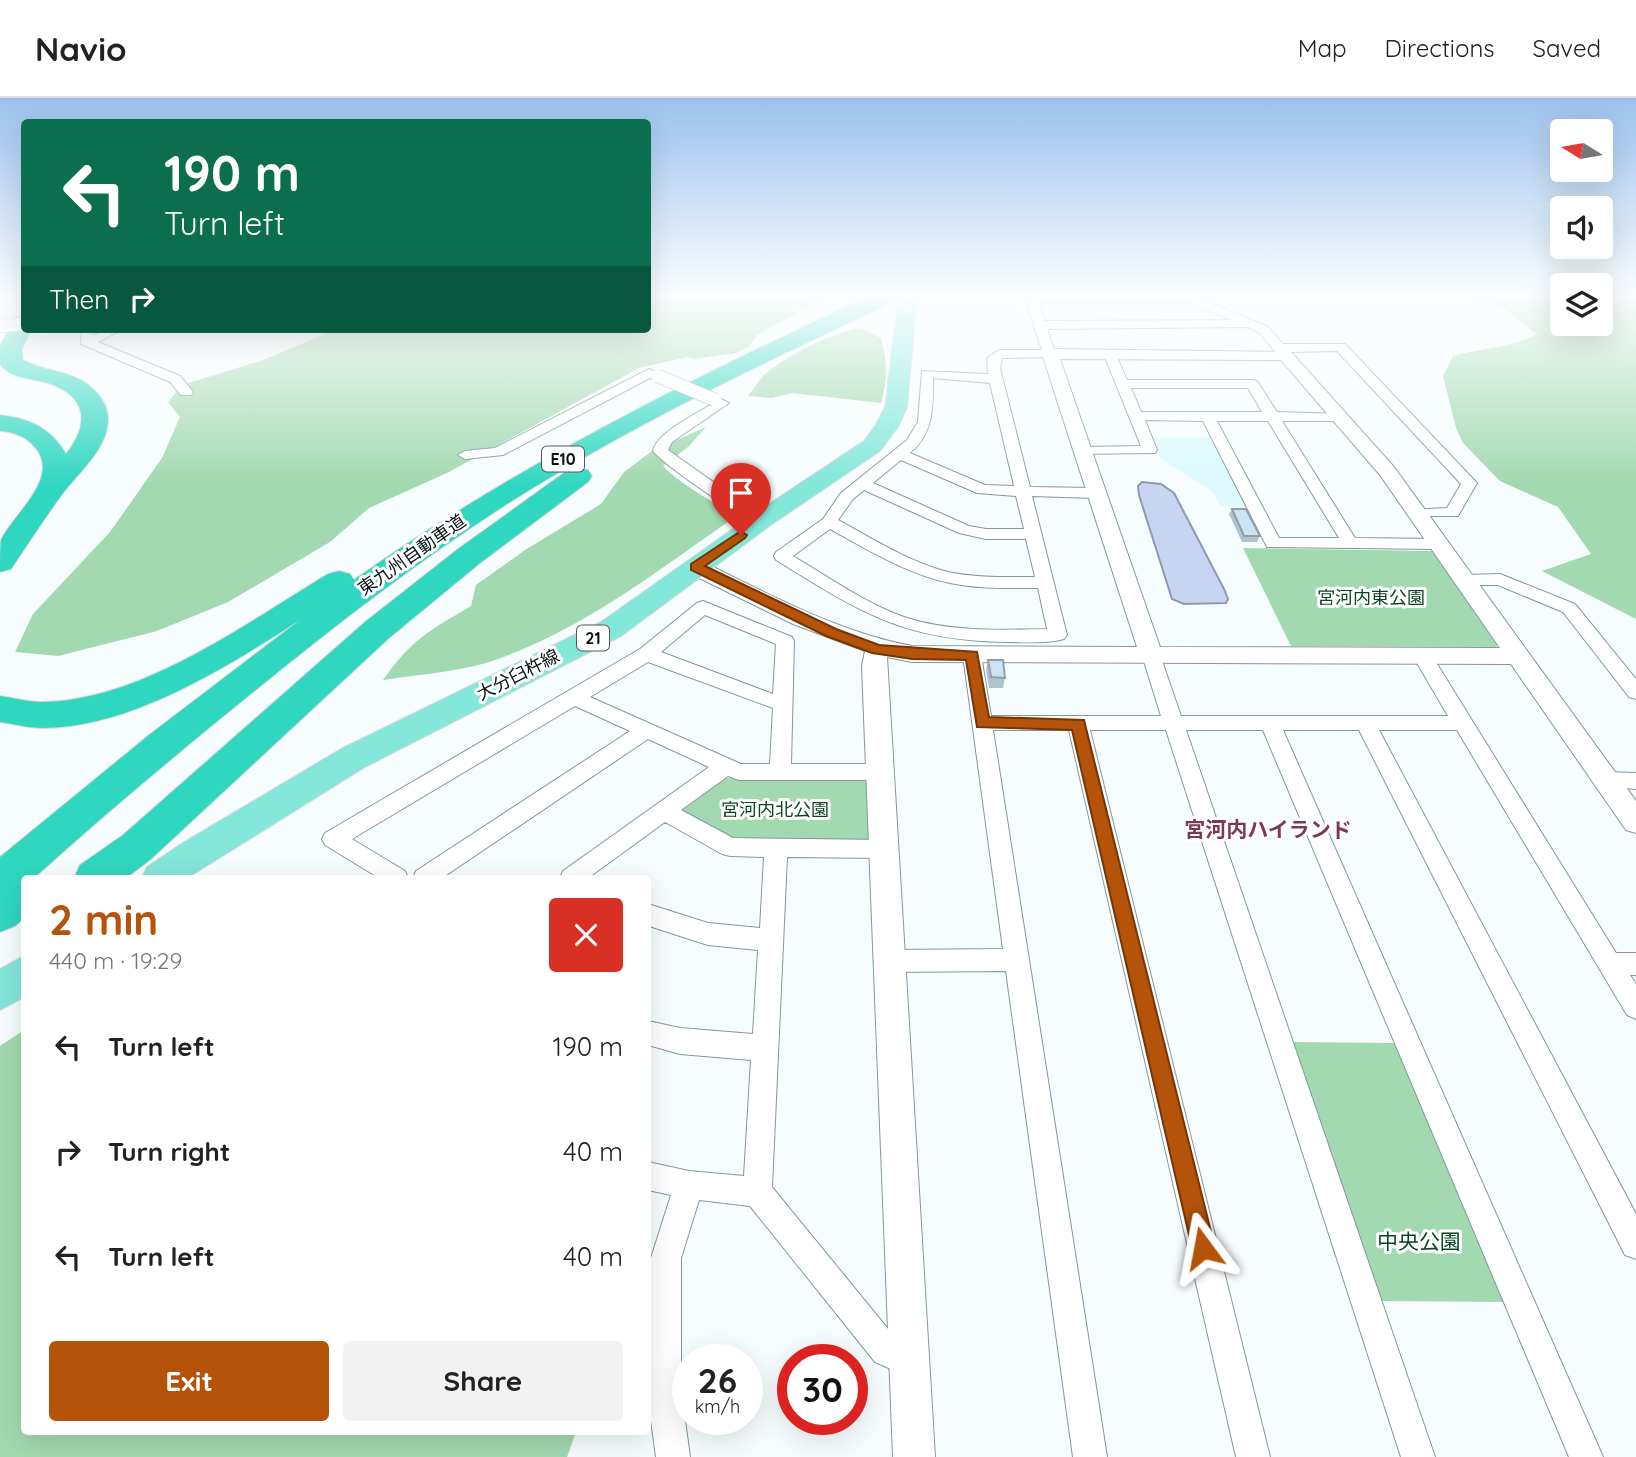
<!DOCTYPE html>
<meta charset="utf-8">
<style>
:root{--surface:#fff;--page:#f2f2f2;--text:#222;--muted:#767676;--line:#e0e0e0;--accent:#b45309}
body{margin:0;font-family:Quicksand,"Noto Sans JP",sans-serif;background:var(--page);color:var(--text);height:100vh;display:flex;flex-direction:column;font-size:26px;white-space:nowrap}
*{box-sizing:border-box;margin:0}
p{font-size:23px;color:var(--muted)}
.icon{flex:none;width:38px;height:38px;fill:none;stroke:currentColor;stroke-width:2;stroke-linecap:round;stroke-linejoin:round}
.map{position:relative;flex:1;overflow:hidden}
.panel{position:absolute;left:21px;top:777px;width:630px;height:560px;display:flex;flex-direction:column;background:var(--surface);border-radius:7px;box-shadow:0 7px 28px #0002}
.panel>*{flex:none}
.guide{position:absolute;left:21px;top:21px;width:630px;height:214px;border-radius:7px;box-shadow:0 7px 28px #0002;background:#0b6e4f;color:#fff;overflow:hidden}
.needle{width:46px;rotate:281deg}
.controls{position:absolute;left:1550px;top:21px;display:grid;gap:14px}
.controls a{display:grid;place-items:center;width:63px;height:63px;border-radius:7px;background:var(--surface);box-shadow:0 7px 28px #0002;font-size:35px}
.speed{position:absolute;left:672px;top:1246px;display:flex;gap:14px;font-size:35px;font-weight:700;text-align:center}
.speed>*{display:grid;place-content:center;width:91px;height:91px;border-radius:50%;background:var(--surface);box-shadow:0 7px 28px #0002;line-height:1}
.speed small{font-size:18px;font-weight:400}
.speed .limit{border:10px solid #d22;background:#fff;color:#111}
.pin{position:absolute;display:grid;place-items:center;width:60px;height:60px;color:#fff;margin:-72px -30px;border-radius:50% 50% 50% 0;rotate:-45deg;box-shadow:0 0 7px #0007}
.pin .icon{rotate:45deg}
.me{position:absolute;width:77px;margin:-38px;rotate:347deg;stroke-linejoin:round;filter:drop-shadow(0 0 5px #0008)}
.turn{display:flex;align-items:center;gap:24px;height:147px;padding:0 28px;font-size:32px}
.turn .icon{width:91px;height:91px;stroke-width:2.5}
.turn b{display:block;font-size:49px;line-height:60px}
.then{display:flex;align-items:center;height:66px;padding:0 28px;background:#0003;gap:14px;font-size:26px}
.round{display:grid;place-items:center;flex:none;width:74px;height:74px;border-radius:7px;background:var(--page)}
.overview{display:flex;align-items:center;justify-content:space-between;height:119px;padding:0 28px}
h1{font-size:42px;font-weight:700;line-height:52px;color:var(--accent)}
.button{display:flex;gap:14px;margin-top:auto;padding:14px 28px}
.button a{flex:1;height:80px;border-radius:7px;background:var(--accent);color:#fff;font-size:28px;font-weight:700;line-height:80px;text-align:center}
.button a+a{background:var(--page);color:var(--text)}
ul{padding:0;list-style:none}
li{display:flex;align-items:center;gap:21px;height:105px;padding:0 28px}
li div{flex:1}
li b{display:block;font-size:26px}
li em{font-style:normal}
header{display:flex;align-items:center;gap:42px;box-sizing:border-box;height:98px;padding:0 35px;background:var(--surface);border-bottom:2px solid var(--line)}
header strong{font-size:33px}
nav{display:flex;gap:38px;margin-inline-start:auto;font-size:24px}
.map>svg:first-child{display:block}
.built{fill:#dcfaff}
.green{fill:#a2d9b0}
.water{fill:#c7d4f2;stroke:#8e9aaf;stroke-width:2}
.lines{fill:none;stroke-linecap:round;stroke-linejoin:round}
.minor-casing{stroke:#80999e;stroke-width:2}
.tertiary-casing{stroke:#80999e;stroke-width:2}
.primary-casing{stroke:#d7d9d9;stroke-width:2}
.motorway-casing{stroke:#d7d9d9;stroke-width:2}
.minor{fill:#fff;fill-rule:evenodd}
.tertiary{fill:#fff;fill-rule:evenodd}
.primary{fill:#83e7d9;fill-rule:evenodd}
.motorway{fill:#30d7c0;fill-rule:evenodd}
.minor-bridge-casing{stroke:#80999e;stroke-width:14;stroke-linecap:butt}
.minor-bridge{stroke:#fff;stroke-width:13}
.wall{fill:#b1c3cf}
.building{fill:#cee3f1;stroke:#909fa9;stroke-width:2}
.route{fill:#b45309;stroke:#753606;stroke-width:2}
.labels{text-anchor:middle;stroke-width:6;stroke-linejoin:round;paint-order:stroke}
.shield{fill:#fff;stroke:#52595a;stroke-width:2}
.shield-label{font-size:16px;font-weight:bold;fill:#081213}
.street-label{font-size:18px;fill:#081213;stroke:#fff}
.park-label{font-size:18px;fill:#0a4623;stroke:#fff}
.quarter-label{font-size:21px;font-weight:bold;fill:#7b3958;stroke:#fff}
.near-park-label{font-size:21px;fill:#0a4623;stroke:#fff}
</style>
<header>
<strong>Navio</strong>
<nav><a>Map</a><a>Directions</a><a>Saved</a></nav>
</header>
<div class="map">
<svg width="1636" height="1359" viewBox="0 0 1636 1359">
<rect width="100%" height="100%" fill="#f7fdfe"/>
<polygon class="built" points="1214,339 1249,408 1220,408 1213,394 1160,360 1152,340"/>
<g class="green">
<polygon points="648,197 830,197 757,237 749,249 736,255 694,261 687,259 639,270 447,375 369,410 330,444 228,504 157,533 58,558 15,554 33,516 110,434 162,360 180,319 168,304 182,287 263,262 323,237 331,231 648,231"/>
<path d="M1471 197H1563V226H1601V197H1636V521L1542 473 1591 456 1558 409 1500 383 1463 345 1456 330 1443 278 1453 258C1481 250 1512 250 1537 236L1506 212Z"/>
<path d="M860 230 881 240C887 263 888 282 881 305L792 295 772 300 748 298C754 291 759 282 765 276 791 256 827 236 860 230Z"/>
<path d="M706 329 688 349 663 368C683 389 711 401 735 419 660 471 585 530 498 561 462 574 420 576 383 582 412 541 429 533 471 508L476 487 525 452 601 406 624 374 652 353Z"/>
<polygon points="1243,450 1434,453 1499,545 1496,549 1291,548"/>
<polygon points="722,680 863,682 867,684 868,743 731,742 682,716 684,707"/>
<polygon points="24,932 24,1334 576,1334 567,1359 0,1359 0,948"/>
<polygon points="1291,944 1396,945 1504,1204 1380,1203"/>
</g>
<polygon class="water" points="1142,384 1161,386 1174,395 1224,491 1228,501 1226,505 1184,506 1172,501 1139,397 1138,388"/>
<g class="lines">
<defs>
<g id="minor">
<path d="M1027 198 1193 197 1268 229 1283 246H1345L1477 385 1458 418H1410L1408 415 1410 412 1447 410 1461 386 1337 253 1289 254 1291 257 1290 260H1280L1260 235 1248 229 1047 231 1056 256 1055 259 1002 260 1000 270 1030 389 1095 390 1103 395 1095 400 1032 398 1067 537 1064 541C1046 546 1024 544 1005 544 902 542 860 514 776 462L774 458 776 454 823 421 841 395 907 342 918 324 922 273 988 276 987 260 999 252H1042L1025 201ZM1038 205H1191L1232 222 1045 223ZM933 280 990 285 1014 388 985 387 910 355C934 335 933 309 933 280ZM901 362 977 395 1016 398 1024 431H986L969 428 873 385ZM864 392 959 435 986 441H1026L1035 479C1006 479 976 480 948 474 909 464 873 441 838 422L853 401ZM830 431C868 452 907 476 950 485 979 491 1008 490 1038 490L1047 531C1002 532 951 534 907 520 866 506 830 480 793 458Z"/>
<polygon points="82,231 94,231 93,238 108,231 123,231 98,244 180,278 193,294 191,297 181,297 170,284 81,246"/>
<path d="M1110 253 1116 257 1127 282H1252L1257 283 1277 314 1344 316V322L1339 323H1282L1355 440 1438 441 1446 446 1438 451 1267 449 1203 323 1145 322 1157 352 1155 355 1076 356 1074 353 1076 350 1081 349 1141 348 1104 257ZM1131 290H1248L1262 314H1141ZM1217 323H1268L1339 440H1279Z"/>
<polygon points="649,271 665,278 658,282 650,280 503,357 465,361 458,357 465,353 495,350"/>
<path d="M715 298 729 305 672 344 668 352 746 407 769 418 771 421 769 424C751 429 666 369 653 353 656 335 696 316 712 306L708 302Z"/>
<polygon points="1500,476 1575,506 1636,581 1636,601 1629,599 1563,514 1498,487 1464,487 1455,482 1464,477"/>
<path d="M703 503 792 539 794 543 791 666H880L887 668 890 674 887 680 880 682H739L728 678 681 712 733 740 884 742 892 744 895 751 892 758 884 760 787 759 772 1089 897 1242 920 1252 925 1263 920 1274 909 1279 875 1264 750 1108 699 1102 681 1160V1266L684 1315 690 1359H656L650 1315 649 1266 651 1160 671 1097 648 1092V1064L689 1073 744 1078 751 962 680 956 648 947V923L680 930 753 936 758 852 708 847 655 830 648 827V806L708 825 760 830 764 759 730 758 722 756 665 724 588 780H560L563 773 709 669 648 641 442 780H413L416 773 630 633 575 608 352 741 405 773 408 780H379L325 747 322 741 325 735 640 551 697 505ZM705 517 776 546 773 596 661 554ZM648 564 773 610 770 666H741L590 599Z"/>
<polygon points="972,551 979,552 981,557 991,618 1161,618 1142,557 1144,552 1158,552 1160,557 1181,618 1448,618 1413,558 1415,553 1429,553 1616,855 1636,855 1636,877 1630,877 1636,886 1636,921 1627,917 1457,632 1379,632 1636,1116 1636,1161 1625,1157 1359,632 1283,632 1603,1359 1569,1359 1263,632 1186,632 1435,1359 1401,1359 1166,632 1090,632 1270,1359 1236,1359 1069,632 993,632 1107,1359 1073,1359 1006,873 889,874 880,871 877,863 880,855 889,852 1003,851 963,557 965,552"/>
<polygon points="1606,674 1636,675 1636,691 1599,688 1595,682 1599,676"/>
</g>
<path id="tertiary" d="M1050 251 1291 254 1394 369 1636 703V735L1626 732 1511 566 912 564 887 559 935 1359H893L862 568 865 553 793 526 687 474 684 469 687 464H703C771 497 837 534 912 548L1137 549 1042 256ZM1060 261 1281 262 1380 377 1500 550 1160 549Z"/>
<g id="primary">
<polygon points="917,197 907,309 898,329 880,353 772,426 621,538 365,669 187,780 142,780 147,769 181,746 341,651 601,524 754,416 864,343 876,327 885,309 899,198"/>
<polygon points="24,858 24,899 0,912 0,871"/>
</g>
<g id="motorway">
<path d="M872 197H901L898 202C773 260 648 319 531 391 433 451 342 522 253 594 179 654 106 715 35 779L39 780H24V820L15 828 0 834V759L149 637 300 522C228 568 131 630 42 630 29 630 14 626 0 624V598C14 600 29 604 42 604 142 603 246 525 328 476L339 473 350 476 354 482C517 367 692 280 872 197Z"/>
<path d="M24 217V231H32L22 251 23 262C45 274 73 272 92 290 101 298 109 310 108 323 107 351 79 374 63 395 45 419 28 446 11 471L0 474C0 465 0 449 1 442 13 416 63 379 34 348 25 338 13 334 0 333V317C29 320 51 330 66 356 89 327 88 300 51 286 34 280 12 282 0 266V248L16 219Z"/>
<polygon points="578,370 588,372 592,378 588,384 480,465 389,540 151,761 126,780 74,780 80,767 123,737 365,524 458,451 568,372"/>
</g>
</defs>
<use href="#minor" class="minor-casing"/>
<use href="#tertiary" class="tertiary-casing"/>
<use href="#primary" class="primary-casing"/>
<use href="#motorway" class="motorway-casing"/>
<use href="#minor" class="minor"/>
<use href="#tertiary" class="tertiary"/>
<use href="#primary" class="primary"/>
<use href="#motorway" class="motorway"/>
<defs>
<g id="minor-bridge">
<polyline points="0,228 24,226"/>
<polyline points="658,278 715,302"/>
</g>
</defs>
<use href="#minor-bridge" class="minor-bridge-casing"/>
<use href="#minor-bridge" class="minor-bridge"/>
</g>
<g class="wall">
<polygon points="1232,411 1260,438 1257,444 1242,444 1229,416"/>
<polygon points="988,562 1005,580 1003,590 989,590 986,572"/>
</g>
<g class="building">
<polygon points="1232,411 1246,411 1260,438 1244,438"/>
<polygon points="988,562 1003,562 1005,580 991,579"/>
</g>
<linearGradient id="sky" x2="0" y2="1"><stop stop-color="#9bc1ec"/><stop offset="0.51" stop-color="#fbfeff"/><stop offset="1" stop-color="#fbfeff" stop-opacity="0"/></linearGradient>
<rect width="1636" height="387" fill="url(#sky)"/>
<polygon class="route" points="741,433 747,437 745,440 705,468 836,531 879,547 977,554 989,619 1084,622 1215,1150 1212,1158 1203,1161 1195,1158 1192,1150 1072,632 977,629 966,562 912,561 872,555 826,538 691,472 691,466"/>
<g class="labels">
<g class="shield">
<rect x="542" y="348.5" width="42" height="25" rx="5"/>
<rect x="577" y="527.5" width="32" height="25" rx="5"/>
</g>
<g class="shield-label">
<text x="563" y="367">E10</text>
<text x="593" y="546">21</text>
</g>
<g class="street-label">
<text transform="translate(412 457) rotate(-35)" y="6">東九州自動車道</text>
<text transform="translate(518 577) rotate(-27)" y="6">大分臼杵線</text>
</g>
<g class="park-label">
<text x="1371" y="506">宮河内東公園</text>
<text x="775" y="718">宮河内北公園</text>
</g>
<g class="quarter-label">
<text x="1268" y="739">宮河内ハイランド</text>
</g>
<g class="near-park-label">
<text x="1419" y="1151">中央公園</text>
</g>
</g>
</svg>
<div class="controls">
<a><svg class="needle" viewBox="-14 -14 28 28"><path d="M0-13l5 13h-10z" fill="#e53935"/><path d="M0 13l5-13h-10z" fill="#767676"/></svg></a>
<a><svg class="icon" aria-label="sound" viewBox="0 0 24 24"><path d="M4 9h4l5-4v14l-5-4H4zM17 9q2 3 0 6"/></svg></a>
<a><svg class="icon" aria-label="layers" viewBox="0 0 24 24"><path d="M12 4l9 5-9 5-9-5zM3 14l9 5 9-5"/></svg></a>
</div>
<div class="speed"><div>26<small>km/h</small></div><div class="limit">30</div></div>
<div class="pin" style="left:741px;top:437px;background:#d93025"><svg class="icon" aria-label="arrive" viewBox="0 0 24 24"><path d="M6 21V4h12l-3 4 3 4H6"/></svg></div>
<svg class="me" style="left:1203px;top:1150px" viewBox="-20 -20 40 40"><path d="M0-17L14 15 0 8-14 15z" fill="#b45309" stroke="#fff" stroke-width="4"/></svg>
<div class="guide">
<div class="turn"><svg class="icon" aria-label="left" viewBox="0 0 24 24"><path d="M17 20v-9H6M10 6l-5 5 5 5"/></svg><div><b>190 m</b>Turn left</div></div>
<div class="then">Then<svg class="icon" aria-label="right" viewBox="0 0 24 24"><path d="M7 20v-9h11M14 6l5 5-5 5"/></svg></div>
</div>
<section class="panel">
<div class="overview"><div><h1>2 min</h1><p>440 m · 19:29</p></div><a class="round" style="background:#d93025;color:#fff"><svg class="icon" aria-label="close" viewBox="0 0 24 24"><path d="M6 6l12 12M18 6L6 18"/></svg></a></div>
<ul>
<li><svg class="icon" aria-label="left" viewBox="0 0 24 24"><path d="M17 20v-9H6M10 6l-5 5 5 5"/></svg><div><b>Turn left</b></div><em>190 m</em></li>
<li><svg class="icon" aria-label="right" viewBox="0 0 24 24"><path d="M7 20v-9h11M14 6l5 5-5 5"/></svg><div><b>Turn right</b></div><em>40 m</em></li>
<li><svg class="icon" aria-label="left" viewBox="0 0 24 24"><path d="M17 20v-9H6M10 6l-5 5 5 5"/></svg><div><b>Turn left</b></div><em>40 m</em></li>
</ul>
<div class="button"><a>Exit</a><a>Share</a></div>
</section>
</div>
